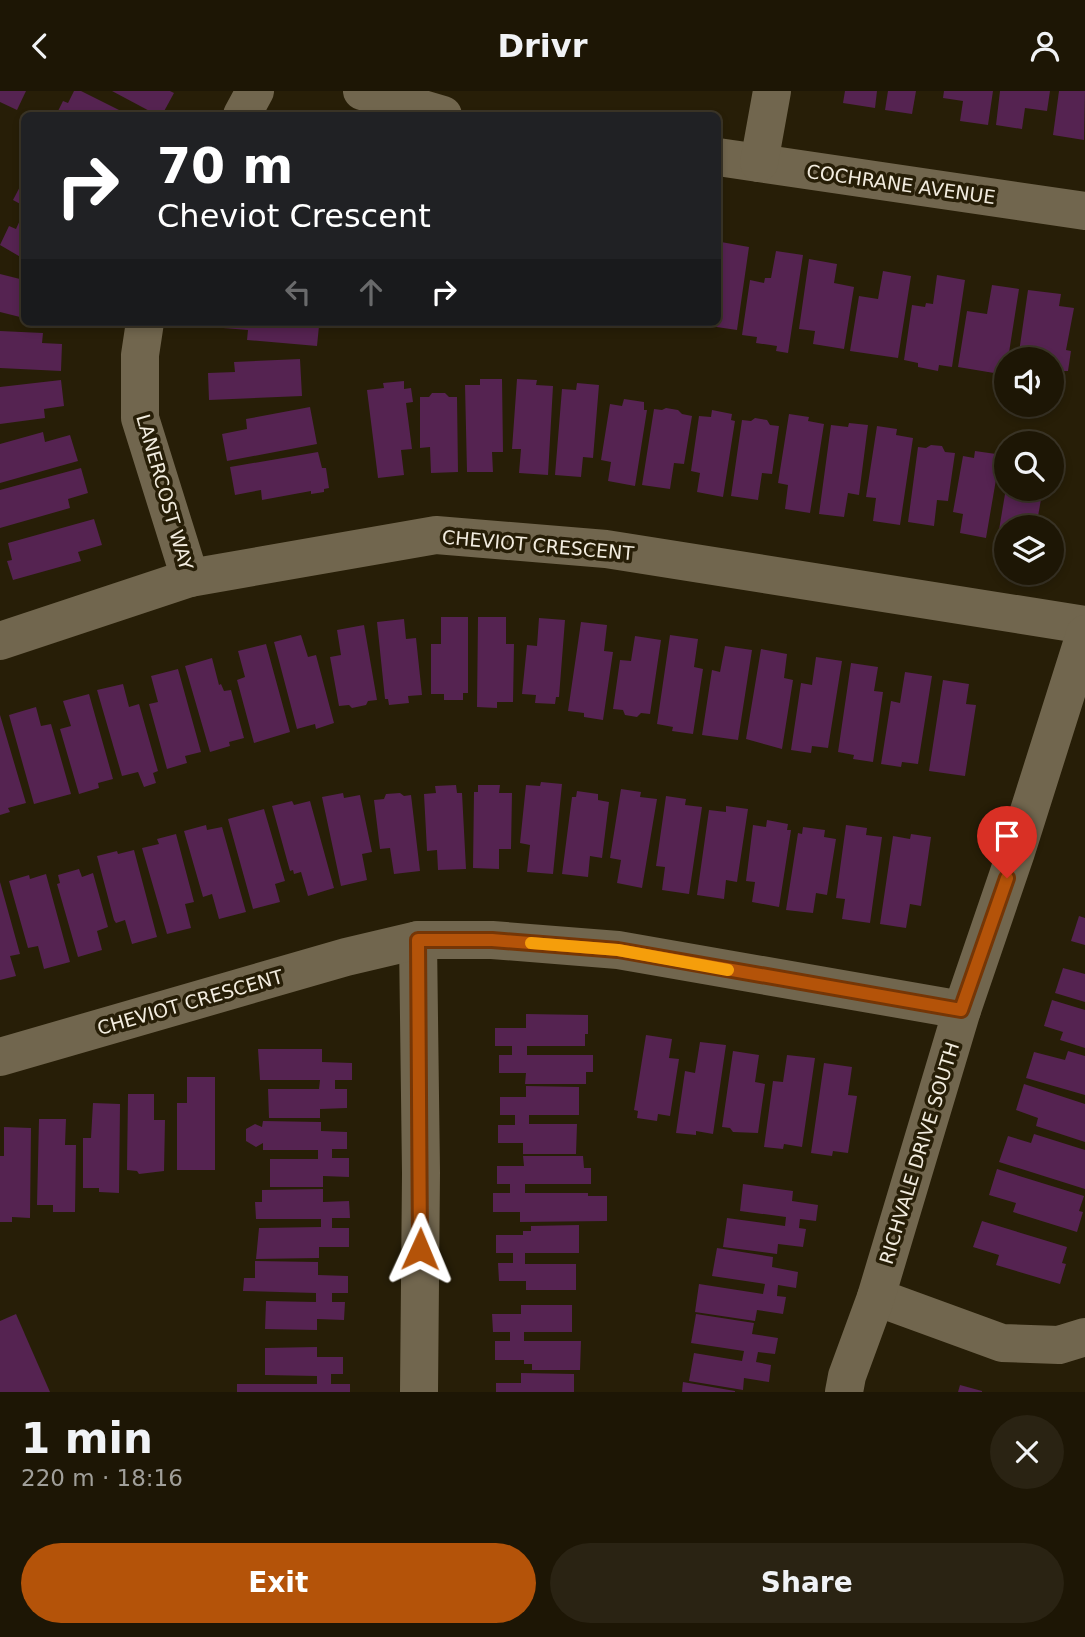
<!DOCTYPE html>
<meta charset="utf-8">
<style>
:root{--surface:#1d1605;--page:#2a2313;--text:#f1f3f6;--muted:#a09f9a;--line:#3b3527;--accent:#b45309}
body{margin:0;font-family:"DejaVu Sans",sans-serif;background:var(--page);color:var(--text);height:100vh;display:flex;flex-direction:column;font-size:26px;white-space:nowrap}
*{box-sizing:border-box;margin:0}
p{font-size:23px;color:var(--muted)}
.icon{flex:none;width:38px;height:38px;fill:none;stroke:currentColor;stroke-width:2;stroke-linecap:round;stroke-linejoin:round}
.map{position:relative;height:1301px;overflow:hidden}
.details{display:flex;flex-direction:column;background:var(--surface);flex:1}
.details>*{flex:none}
.banner{position:absolute;left:21px;top:21px;width:700px;height:214px;border-radius:10px;box-shadow:0 4px 10px #0003,0 0 0 2px var(--line);background:#202124;color:#fff;overflow:hidden}
.controls{position:absolute;left:994px;top:256px;display:grid;gap:14px}
.controls a{display:grid;place-items:center;width:70px;height:70px;border-radius:50%;background:var(--surface);box-shadow:0 4px 10px #0003,0 0 0 2px var(--line);font-size:35px}
.pin{position:absolute;display:grid;place-items:center;width:60px;height:60px;color:#fff;margin:-72px -30px;border-radius:50% 50% 50% 0;rotate:-45deg;box-shadow:0 0 7px #0007}
.pin .icon{rotate:45deg}
.me{position:absolute;width:77px;margin:-38px;rotate:1deg;stroke-linejoin:round;filter:drop-shadow(0 0 5px #0008)}
.turn{display:flex;align-items:center;gap:24px;height:147px;padding:0 21px;font-size:32px}
.turn .icon{width:91px;height:91px;stroke-width:2.5}
.turn b{display:block;font-size:49px;line-height:60px}
.lanes{display:flex;align-items:center;height:66px;padding:0 21px;background:#0003;justify-content:center;gap:35px;direction:ltr}
.lanes .off{opacity:.35}
.round{display:grid;place-items:center;flex:none;width:74px;height:74px;border-radius:37px;background:var(--page)}
.head{display:flex;align-items:center;justify-content:space-between;height:119px;padding:0 21px}
h1{font-size:42px;font-weight:700;line-height:52px}
.action{display:flex;gap:14px;margin-top:auto;padding:14px 21px}
.action a{flex:1;height:80px;border-radius:42px;background:var(--accent);color:#fff;font-size:28px;font-weight:700;line-height:80px;text-align:center}
.action a+a{background:var(--page);color:var(--text)}
header{display:flex;justify-content:space-between;align-items:center;height:91px;padding:0 21px;background:var(--surface);font-size:32px;font-weight:700}
.map>svg:first-child{display:block}
.building{fill:#552351}
.lines{fill:none;stroke-linecap:round;stroke-linejoin:round}
.minor{stroke:#71664e;stroke-width:38}
.route-casing{stroke:#753606;stroke-width:18}
.route{stroke:#b45309;stroke-width:12}
.slow{stroke:#f59e0b;stroke-width:12}
.labels{text-anchor:middle;stroke-width:7;stroke-linejoin:round;paint-order:stroke}
.street-label{font-size:19px;fill:#f2ecdf;stroke:#271e07}
</style>
<header><svg class="icon" aria-label="back" viewBox="0 0 24 24"><path d="M15 5l-7 7 7 7"/></svg>Drivr<svg class="icon" aria-label="person" viewBox="0 0 24 24"><circle cx="12" cy="8" r="4"/><path d="M4 21q1-7 8-7t8 7"/></svg></header>
<div class="map">
<svg width="1085" height="1301" viewBox="0 0 1085 1301">
<rect width="100%" height="100%" fill="#271e07"/>
<g class="building">
<polygon points="0,0 26,0 17,19 0,11"/>
<polygon points="74,0 81,0 129,24 56,24 63,10 68,12"/>
<polygon points="112,0 170,0 174,2 162,24 157,24"/>
<polygon points="845,0 877,0 875,17 843,12"/>
<polygon points="888,0 916,0 912,23 885,19"/>
<polygon points="944,0 993,0 988,34 960,30 963,10 943,7"/>
<polygon points="1000,0 1050,0 1047,20 1025,17 1022,38 996,34"/>
<polygon points="1059,0 1085,0 1084,49 1053,44"/>
<polygon points="24,88 24,115 13,109"/>
<polygon points="21,127 24,128 24,168 0,154 9,135 16,138"/>
<polygon points="721,151 749,156 737,239 696,233 718,231 718,175"/>
<polygon points="776,160 803,164 788,262 776,260 777,255 756,252 757,246 742,244 750,189 764,192 765,187 771,187"/>
<polygon points="809,168 837,173 834,192 854,196 844,258 813,253 815,240 799,238"/>
<polygon points="883,180 911,185 898,267 850,260 859,205 878,208"/>
<polygon points="0,183 24,189 24,227 0,221"/>
<polygon points="937,184 965,189 952,276 939,274 938,280 918,276 918,272 904,269 912,214 925,216 926,212 933,213"/>
<polygon points="992,194 1019,198 1008,268 1006,268 1006,284 958,276 967,220 987,223"/>
<polygon points="1028,199 1061,203 1059,215 1074,217 1066,259 1071,260 1068,280 1063,280 1060,296 1052,295 1052,268 1018,268"/>
<polygon points="224,231 314,231 314,235 319,235 317,255 247,249 248,239 223,237"/>
<polygon points="0,240 43,242 42,252 62,253 61,280 0,277"/>
<polygon points="300,268 302,305 209,309 208,282 235,281 234,271"/>
<polygon points="480,288 502,288 503,361 492,361 493,381 467,381 465,294 480,294"/>
<polygon points="517,288 537,289 536,294 553,295 548,384 519,382 521,358 512,358"/>
<polygon points="61,289 64,315 44,318 45,327 0,333 0,296"/>
<polygon points="404,290 404,298 411,297 413,311 406,312 412,358 401,359 404,384 378,387 367,299 384,297 383,292"/>
<polygon points="577,292 599,294 593,367 583,366 581,386 555,384 562,298 576,299"/>
<polygon points="432,302 445,302 449,306 457,306 458,381 431,382 430,356 420,357 420,306 429,306"/>
<polygon points="624,308 644,311 644,319 647,319 635,395 608,390 611,371 601,369 610,313 622,315"/>
<polygon points="310,316 317,353 227,370 222,343 247,338 246,328"/>
<polygon points="666,317 678,319 682,323 692,325 684,373 674,372 670,398 642,394 654,318 662,319"/>
<polygon points="712,319 732,323 731,329 735,330 723,406 697,401 700,382 691,380 699,325 711,326"/>
<polygon points="789,323 809,326 808,330 824,333 810,422 785,418 788,394 778,392"/>
<polygon points="755,327 767,329 770,334 779,335 772,383 762,382 758,409 731,405 742,329 751,330"/>
<polygon points="849,332 868,334 859,404 848,402 844,426 819,423 831,334 848,336"/>
<polygon points="877,335 897,338 896,344 913,347 900,434 873,430 876,407 866,406"/>
<polygon points="43,341 45,351 70,344 78,370 0,392 0,353"/>
<polygon points="931,354 942,355 945,361 955,362 948,410 937,409 934,435 908,431 918,356 926,357"/>
<polygon points="975,360 996,363 995,370 999,371 986,447 960,442 963,423 953,421 963,365 974,367"/>
<polygon points="318,361 322,377 326,377 329,397 324,398 324,401 311,403 311,400 262,409 261,399 235,404 230,376"/>
<polygon points="81,377 88,402 68,408 70,417 0,437 0,399"/>
<polygon points="1006,397 1043,397 1037,431 1028,429 1027,436 1006,436 1006,453 997,451"/>
<polygon points="94,428 102,454 78,461 81,470 13,489 7,470 12,469 8,452"/>
<polygon points="441,526 468,526 468,602 463,602 463,609 444,609 444,603 431,603 431,553 441,553"/>
<polygon points="478,526 506,526 506,553 514,553 513,611 497,611 497,617 477,616"/>
<polygon points="539,527 565,529 559,606 556,606 555,613 535,612 536,604 522,603 527,554 537,555"/>
<polygon points="404,528 406,548 416,547 422,604 408,605 409,612 389,614 388,608 385,608 377,531"/>
<polygon points="581,531 607,534 604,560 613,561 603,629 584,626 584,622 568,620"/>
<polygon points="364,534 377,609 368,610 366,614 352,617 349,614 339,615 330,566 341,564 337,539"/>
<polygon points="301,544 308,566 316,564 334,632 316,638 315,633 297,638 274,551"/>
<polygon points="670,544 698,548 694,576 703,578 693,643 672,640 673,636 657,633"/>
<polygon points="635,545 661,549 650,623 641,622 637,626 625,624 623,619 613,618 620,569 631,570"/>
<polygon points="266,553 290,641 254,652 237,589 245,586 238,560"/>
<polygon points="725,555 752,559 738,649 702,644 712,579 720,581"/>
<polygon points="761,558 787,563 784,587 793,589 782,658 746,648"/>
<polygon points="816,566 842,570 828,657 812,655 811,662 791,659 801,592 812,594"/>
<polygon points="212,567 219,594 221,593 224,600 231,599 244,647 229,651 230,655 210,661 185,575"/>
<polygon points="851,572 878,576 874,600 883,601 873,671 853,668 854,664 838,661"/>
<polygon points="178,578 201,661 185,665 187,672 167,678 149,613 158,611 151,585"/>
<polygon points="905,581 932,585 918,673 902,671 901,676 881,673 891,610 900,612"/>
<polygon points="943,589 969,593 966,613 976,614 965,685 929,680"/>
<polygon points="123,593 129,616 139,613 158,680 153,682 156,692 144,696 138,681 122,685 97,599"/>
<polygon points="89,603 113,688 98,692 99,697 79,703 60,638 71,635 63,610"/>
<polygon points="36,616 41,635 51,633 71,703 34,713 9,624"/>
<polygon points="0,624 26,712 8,717 10,721 0,724"/>
<polygon points="541,691 562,693 553,783 527,781 530,754 520,752 526,694 540,695"/>
<polygon points="456,694 457,702 462,702 466,778 438,779 437,759 427,760 424,703 436,702 435,695"/>
<polygon points="478,694 500,694 499,702 512,702 511,758 499,758 499,778 473,777 474,701 478,701"/>
<polygon points="621,698 641,701 640,706 657,708 642,797 617,792 621,769 610,767"/>
<polygon points="577,700 598,703 598,709 609,711 602,767 590,765 588,786 562,783 572,706 576,706"/>
<polygon points="343,702 344,707 360,704 372,761 362,763 367,789 341,795 322,706"/>
<polygon points="400,702 404,705 411,704 420,780 394,783 390,757 380,758 374,709 384,708 386,703"/>
<polygon points="666,705 686,708 685,714 702,716 689,803 662,799 665,776 656,775"/>
<polygon points="292,710 294,714 310,710 334,797 308,805 301,781 294,783 293,779 290,780 272,715"/>
<polygon points="726,715 748,718 737,791 726,789 724,808 697,804 709,719 726,721"/>
<polygon points="264,718 285,790 275,793 280,811 253,818 228,728"/>
<polygon points="767,729 788,733 787,739 791,739 779,816 752,811 755,791 746,790 753,734 766,736"/>
<polygon points="206,734 207,739 222,736 246,821 219,828 212,803 203,806 184,740"/>
<polygon points="846,734 867,737 866,744 882,746 870,832 842,828 845,808 836,807"/>
<polygon points="803,736 825,739 824,746 836,748 827,804 816,802 813,822 786,819 798,742 802,743"/>
<polygon points="176,743 194,811 185,813 191,837 167,843 142,757 159,753 157,748"/>
<polygon points="911,743 931,746 921,815 910,813 906,837 880,833 893,745 910,748"/>
<polygon points="134,759 157,846 132,853 125,829 116,832 114,829 97,765 117,760 118,763"/>
<polygon points="79,778 82,786 93,782 108,836 97,840 102,859 78,866 57,793 60,792 58,784"/>
<polygon points="46,783 70,871 44,878 38,855 28,857 9,790 29,784 30,788"/>
<polygon points="0,791 20,863 10,865 16,885 0,889"/>
<polygon points="1079,825 1085,827 1085,854 1071,850"/>
<polygon points="1063,877 1085,883 1085,911 1055,902"/>
<polygon points="1052,909 1085,919 1085,957 1060,949 1063,941 1044,935"/>
<polygon points="526,923 588,924 588,943 585,943 585,955 527,955 527,964 593,964 593,981 586,981 586,993 525,993 526,982 499,982 499,964 512,964 512,955 495,955 495,937 526,937"/>
<polygon points="646,944 672,948 669,967 679,968 670,1025 658,1023 657,1030 637,1027 638,1020 634,1019"/>
<polygon points="700,951 726,954 713,1043 696,1040 696,1044 676,1042 685,980 695,982"/>
<polygon points="258,958 322,958 322,971 352,972 352,989 335,989 335,998 347,998 347,1017 320,1018 320,1027 269,1027 268,998 319,998 320,989 260,989"/>
<polygon points="733,960 759,964 755,991 765,993 758,1042 733,1041 730,1037 722,1036"/>
<polygon points="1068,960 1085,965 1085,1004 1026,987 1034,961 1065,969"/>
<polygon points="787,964 815,967 802,1056 784,1053 783,1058 764,1056 773,990 783,991"/>
<polygon points="824,972 852,976 848,1004 857,1005 848,1062 833,1060 832,1065 811,1062"/>
<polygon points="187,986 215,986 215,1079 177,1079 177,1012 187,1012"/>
<polygon points="1024,993 1085,1013 1085,1051 1036,1035 1038,1027 1016,1019"/>
<polygon points="526,995 579,996 579,1024 529,1024 529,1033 577,1033 576,1063 523,1063 523,1052 498,1052 498,1034 515,1034 515,1024 500,1024 500,1006 526,1006"/>
<polygon points="128,1003 154,1003 154,1029 165,1029 164,1080 139,1083 137,1080 127,1079"/>
<polygon points="93,1012 120,1013 119,1102 99,1101 99,1097 83,1097 83,1047 91,1047"/>
<polygon points="39,1028 66,1028 65,1054 76,1054 75,1121 53,1121 53,1114 37,1114"/>
<polygon points="263,1030 321,1031 321,1040 347,1041 347,1058 332,1058 332,1067 349,1067 349,1086 323,1085 323,1096 270,1096 270,1068 318,1068 318,1059 263,1059 263,1052 256,1056 246,1050 246,1038 255,1033 262,1036"/>
<polygon points="4,1036 31,1037 30,1127 12,1126 12,1131 0,1131 0,1065 4,1065"/>
<polygon points="1034,1043 1085,1059 1085,1098 999,1071 1008,1045 1031,1052"/>
<polygon points="523,1065 583,1065 584,1077 591,1077 591,1093 525,1093 525,1102 588,1102 588,1105 607,1105 607,1130 520,1131 520,1121 493,1121 493,1102 510,1102 510,1093 497,1093 497,1075 524,1075"/>
<polygon points="997,1078 1084,1105 1079,1120 1083,1121 1077,1141 1013,1121 1016,1112 989,1104"/>
<polygon points="743,1093 793,1100 792,1110 818,1114 816,1130 800,1128 799,1137 806,1138 803,1156 778,1153 777,1163 723,1156 727,1127 785,1135 786,1126 740,1120"/>
<polygon points="323,1098 323,1111 349,1110 350,1127 332,1127 332,1137 349,1137 349,1156 319,1156 319,1167 256,1168 259,1137 321,1136 321,1128 256,1128 255,1111 262,1111 262,1099"/>
<polygon points="982,1130 1067,1156 1062,1172 1066,1173 1060,1193 996,1174 999,1164 973,1156"/>
<polygon points="579,1134 579,1162 525,1162 525,1173 576,1173 576,1199 526,1199 526,1190 499,1190 498,1172 513,1172 513,1162 496,1162 496,1144 523,1144 523,1140 531,1140 531,1135"/>
<polygon points="717,1157 773,1166 772,1176 798,1181 796,1197 778,1194 777,1205 786,1206 783,1223 757,1219 755,1230 695,1221 699,1193 763,1203 765,1193 712,1185"/>
<polygon points="255,1170 318,1171 318,1184 348,1185 348,1202 332,1202 332,1211 345,1211 344,1229 317,1228 317,1239 265,1238 266,1210 316,1211 316,1202 243,1200 244,1187 255,1187"/>
<polygon points="521,1214 572,1214 572,1241 524,1241 524,1250 581,1250 580,1279 532,1279 532,1273 524,1273 524,1269 495,1269 495,1250 510,1250 510,1241 493,1241 492,1223 521,1223"/>
<polygon points="16,1223 50,1301 0,1301 0,1230"/>
<polygon points="696,1223 754,1232 752,1243 778,1247 775,1263 758,1261 756,1271 771,1274 769,1291 744,1287 743,1299 689,1290 694,1262 742,1270 744,1260 691,1252"/>
<polygon points="317,1256 317,1266 343,1266 343,1283 331,1283 331,1293 350,1293 350,1301 237,1301 237,1293 317,1293 317,1285 265,1284 265,1257"/>
<polygon points="521,1282 574,1283 574,1301 496,1301 496,1292 521,1292"/>
<polygon points="683,1291 735,1300 735,1301 682,1301"/>
<polygon points="960,1294 982,1300 982,1301 958,1301"/>
</g>
<g class="lines">
<g class="minor">
<polyline points="362,0 443,24"/>
<polyline points="242,24 255,0"/>
<polyline points="718,66 1085,120"/>
<polyline points="759,72 772,0"/>
<polyline points="145,231 140,264 140,327 190,487"/>
<polyline points="0,550 190,487 436,444 606,458 1085,534"/>
<polyline points="418,849 421,1082 419,1301"/>
<polyline points="0,966 346,866 418,849 492,849 618,859 962,919"/>
<polyline points="876,1206 1002,1252 1059,1254 1085,1246"/>
<polyline points="844,1301 847,1285 876,1206 962,919 1016,761 1085,543"/>
</g>
</g>
<g class="lines">
<defs>
<polyline id="route" points="420,1158 418,849 492,849 618,859 961,919 1007,787"/>
</defs>
<use href="#route" class="route-casing"/>
<use href="#route" class="route"/>
<polyline class="slow" points="531,852 618,859 728,879"/>
</g>
<g class="labels">
<g class="street-label">
<text transform="translate(901 93) rotate(8)" y="7">COCHRANE AVENUE</text>
<text transform="translate(165 401) rotate(74)" y="7">LANERCOST WAY</text>
<text transform="translate(538 454) rotate(5)" y="7">CHEVIOT CRESCENT</text>
<text transform="translate(190 911) rotate(-16)" y="7">CHEVIOT CRESCENT</text>
<text transform="translate(919 1062) rotate(-73)" y="7">RICHVALE DRIVE SOUTH</text>
</g>
</g>
</svg>
<div class="controls">
<a><svg class="icon" aria-label="sound" viewBox="0 0 24 24"><path d="M4 9h4l5-4v14l-5-4H4zM17 9q2 3 0 6"/></svg></a>
<a><svg class="icon" aria-label="search" viewBox="0 0 24 24"><circle cx="10" cy="10" r="6"/><path d="M15 15l6 6"/></svg></a>
<a><svg class="icon" aria-label="layers" viewBox="0 0 24 24"><path d="M12 4l9 5-9 5-9-5zM3 14l9 5 9-5"/></svg></a>
</div>
<div class="pin" style="left:1007px;top:787px;background:#d93025"><svg class="icon" aria-label="arrive" viewBox="0 0 24 24"><path d="M6 21V4h12l-3 4 3 4H6"/></svg></div>
<svg class="me" style="left:420px;top:1158px" viewBox="-20 -20 40 40"><path d="M0-17L14 15 0 8-14 15z" fill="#b45309" stroke="#fff" stroke-width="4"/></svg>
<div class="banner">
<div class="turn"><svg class="icon" aria-label="right" viewBox="0 0 24 24"><path d="M7 20v-9h11M14 6l5 5-5 5"/></svg><div><b>70 m</b>Cheviot Crescent</div></div>
<div class="lanes"><svg class="icon off" aria-label="left" viewBox="0 0 24 24"><path d="M17 20v-9H6M10 6l-5 5 5 5"/></svg><svg class="icon off" aria-label="ahead" viewBox="0 0 24 24"><path d="M12 20V5M6 11l6-6 6 6"/></svg><svg class="icon" aria-label="right" viewBox="0 0 24 24"><path d="M7 20v-9h11M14 6l5 5-5 5"/></svg></div>
</div>
</div>
<section class="details">
<div class="head"><div><h1>1 min</h1><p>220 m · 18:16</p></div><a class="round"><svg class="icon" aria-label="close" viewBox="0 0 24 24"><path d="M6 6l12 12M18 6L6 18"/></svg></a></div>
<div class="action"><a>Exit</a><a>Share</a></div>
</section>
